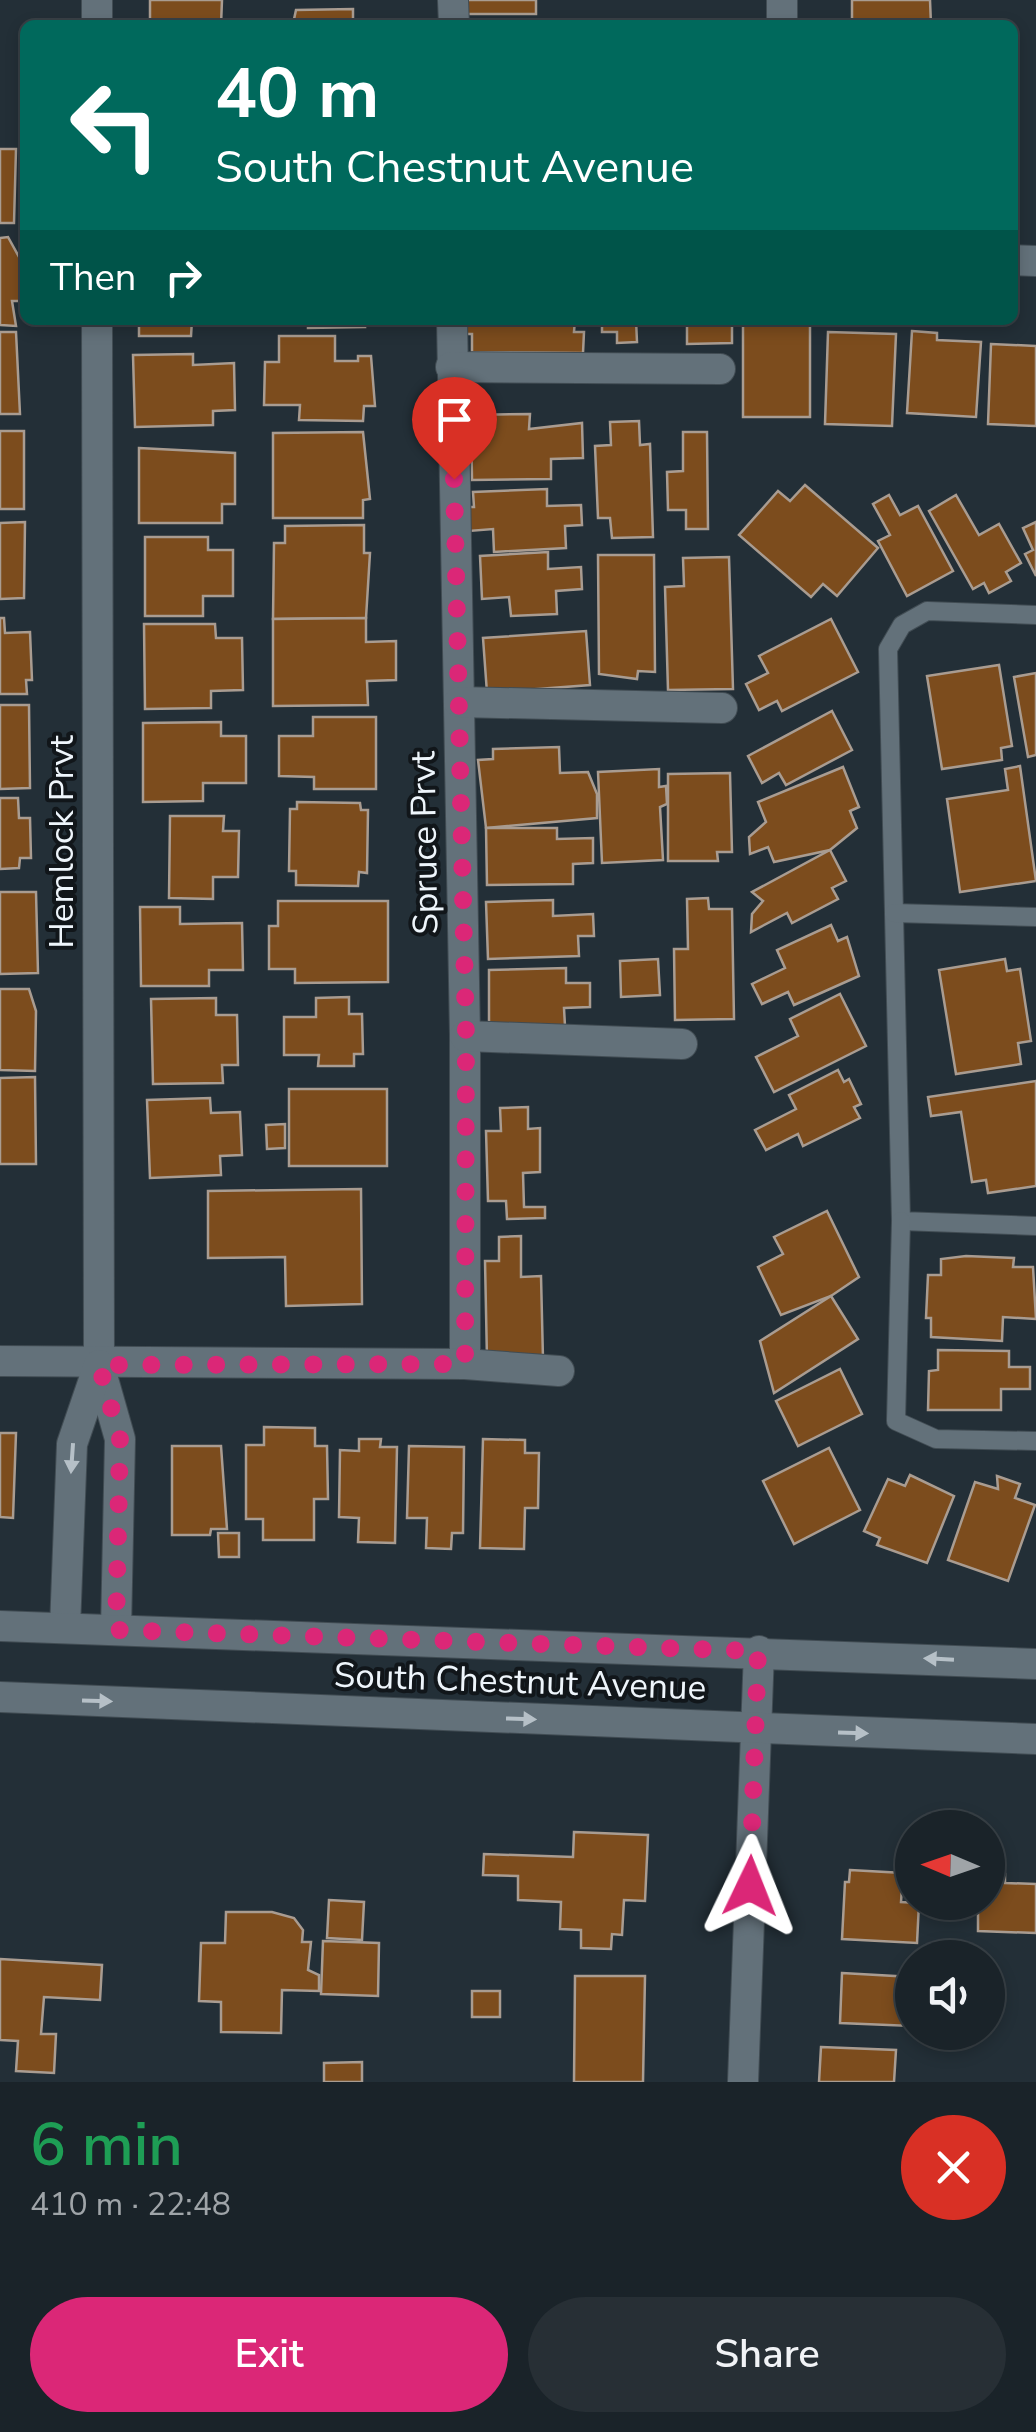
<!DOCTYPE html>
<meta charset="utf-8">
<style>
:root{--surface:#1a2329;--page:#272f35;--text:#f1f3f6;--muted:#9fa4a8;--line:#384046;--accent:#db2777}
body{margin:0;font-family:"Nunito Sans",sans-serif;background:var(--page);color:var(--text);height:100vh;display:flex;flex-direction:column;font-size:38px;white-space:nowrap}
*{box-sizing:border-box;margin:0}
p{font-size:32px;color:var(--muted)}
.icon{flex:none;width:55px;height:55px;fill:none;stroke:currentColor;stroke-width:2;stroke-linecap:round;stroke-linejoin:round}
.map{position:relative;height:2082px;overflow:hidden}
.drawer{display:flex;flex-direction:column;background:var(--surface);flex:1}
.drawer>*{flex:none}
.hud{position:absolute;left:20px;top:20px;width:998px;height:305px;border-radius:15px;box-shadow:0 5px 15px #0003,0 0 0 2px var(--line);background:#00695c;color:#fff;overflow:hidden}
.needle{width:65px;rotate:272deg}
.buttons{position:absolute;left:895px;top:1810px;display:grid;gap:20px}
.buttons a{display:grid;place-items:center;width:110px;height:110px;border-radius:50%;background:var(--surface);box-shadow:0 5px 15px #0003,0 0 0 2px var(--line);font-size:50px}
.pin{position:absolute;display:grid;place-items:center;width:85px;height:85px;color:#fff;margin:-102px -42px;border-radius:50% 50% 50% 0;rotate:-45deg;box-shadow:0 0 10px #0007}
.pin .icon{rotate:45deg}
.me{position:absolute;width:110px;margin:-55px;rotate:2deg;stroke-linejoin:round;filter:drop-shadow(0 0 8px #0008)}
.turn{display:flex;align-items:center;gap:35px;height:210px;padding:0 30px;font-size:45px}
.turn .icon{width:130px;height:130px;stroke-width:2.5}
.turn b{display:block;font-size:70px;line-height:85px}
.then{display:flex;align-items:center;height:95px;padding:0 30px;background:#0003;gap:20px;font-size:38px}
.round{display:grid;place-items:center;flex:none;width:105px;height:105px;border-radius:52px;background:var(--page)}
.head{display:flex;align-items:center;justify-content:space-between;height:170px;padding:0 30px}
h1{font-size:60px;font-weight:600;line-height:75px;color:#1e9e55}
.primary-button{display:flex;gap:20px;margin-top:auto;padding:20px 30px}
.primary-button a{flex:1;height:115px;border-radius:60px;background:var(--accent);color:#fff;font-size:40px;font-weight:600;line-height:115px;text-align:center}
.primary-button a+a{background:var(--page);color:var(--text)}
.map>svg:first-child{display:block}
.building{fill:#7c4c1d;stroke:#a99c91;stroke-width:2.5}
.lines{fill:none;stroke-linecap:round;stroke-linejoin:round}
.lane-casing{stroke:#414c53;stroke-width:20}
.street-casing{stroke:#414c53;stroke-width:32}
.secondary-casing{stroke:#414c53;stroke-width:32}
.lane{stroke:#63717a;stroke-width:18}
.street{stroke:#63717a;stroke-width:30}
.secondary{stroke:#63717a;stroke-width:30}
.oneway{fill:#b6c0c7}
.route{stroke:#db2777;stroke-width:18;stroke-dasharray:0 32.4}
.labels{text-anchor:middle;stroke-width:8;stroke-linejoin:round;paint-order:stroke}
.street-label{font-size:35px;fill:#eef5fb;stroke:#11161a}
</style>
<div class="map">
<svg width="1036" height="2082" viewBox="0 0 1036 2082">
<rect width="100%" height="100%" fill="#232f37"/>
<g class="building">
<polygon points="150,0 222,0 221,25 150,25"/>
<rect x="467" y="0" width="69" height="14"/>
<polygon points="852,0 930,0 931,25 852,25"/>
<polygon points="353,9 353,25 285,25 293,24 296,10"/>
<polygon points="0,149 16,149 14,223 0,223"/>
<polygon points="8,237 24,266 25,301 12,301 16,326 0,325 0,238"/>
<polygon points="139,320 192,320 191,336 139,336"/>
<polygon points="308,320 364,320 365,327 308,328"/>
<polygon points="464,320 575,320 574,332 584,332 583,353 472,352 472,334 464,334"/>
<polygon points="602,320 636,320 637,342 617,343 617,332 602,332"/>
<polygon points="687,320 732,320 732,343 687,344"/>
<polygon points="810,321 810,417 743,417 743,322"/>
<polygon points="912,331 937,333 937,340 981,342 976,417 907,413"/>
<polygon points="0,332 16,332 20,414 0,414"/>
<polygon points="828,332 896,334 892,426 825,424"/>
<polygon points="279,336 335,336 335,361 358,361 358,356 371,356 375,406 364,406 363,421 299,420 300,405 264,405 265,362 279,362"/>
<polygon points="991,344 1036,346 1036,426 988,424"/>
<polygon points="193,354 193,365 234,363 235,410 213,411 213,425 135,427 133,355"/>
<polygon points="530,414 529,429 582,423 583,458 551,459 551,479 472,480 471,415"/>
<polygon points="639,421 640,445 650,444 653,537 612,538 610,518 598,518 595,446 611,445 610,422"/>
<rect x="0" y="431" width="24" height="78"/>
<polygon points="363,432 370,499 363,500 363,518 273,518 273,433"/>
<polygon points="683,432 707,432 708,529 686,529 686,510 668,510 667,472 683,471"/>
<polygon points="139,448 235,453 235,504 222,504 222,523 139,523"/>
<polygon points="805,485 878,548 837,596 823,584 811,597 739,535 778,491 790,501"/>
<polygon points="547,489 547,506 581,505 582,525 565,526 566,548 494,552 493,529 469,531 468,507 474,507 473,492"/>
<polygon points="889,495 900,515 918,506 953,571 907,596 878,541 890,535 873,504"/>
<polygon points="956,495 979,535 999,524 1021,563 1006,572 1011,581 989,593 984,583 973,589 929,511"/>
<polygon points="25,522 24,598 0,599 0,523"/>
<polygon points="1036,522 1036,576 1025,554 1033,550 1023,528"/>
<polygon points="364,525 364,553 370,553 366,618 273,619 274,543 285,543 285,526"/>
<polygon points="145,537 208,537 208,550 233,550 233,596 203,596 203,616 145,616"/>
<polygon points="548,552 548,569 581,567 582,589 556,591 557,614 511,616 509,597 482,599 480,556"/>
<polygon points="598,555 654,555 655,672 638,671 637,679 599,674"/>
<polygon points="729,557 733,689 668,690 665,587 684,586 683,558"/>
<polygon points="0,618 4,618 5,633 30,632 32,680 26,680 27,694 0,694"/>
<polygon points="366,618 366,642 396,641 396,680 367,681 368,705 273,706 273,619"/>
<polygon points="831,619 858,672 782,711 777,701 759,710 746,684 768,673 759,656"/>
<polygon points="144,624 215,624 216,638 242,638 243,690 211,691 211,708 145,709"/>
<polygon points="586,631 590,685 487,693 483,638"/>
<polygon points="999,665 1012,746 1001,748 1002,760 942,769 927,676"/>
<polygon points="1036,673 1036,755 1028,757 1014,677"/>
<polygon points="0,705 29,705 30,788 0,789"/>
<polygon points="832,711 852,750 786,785 779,773 762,783 748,756"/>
<polygon points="313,717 376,717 376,789 314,789 314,777 279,776 279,736 313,736"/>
<polygon points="221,722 221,736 246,736 246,783 203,783 203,801 143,802 143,723"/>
<polygon points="559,747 560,773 588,772 597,794 597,818 486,828 478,760 493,759 493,749"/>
<polygon points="1020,766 1036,881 960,892 947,799 1008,790 1005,769"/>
<polygon points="843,767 859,807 850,811 857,828 830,850 774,862 768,847 750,854 749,837 766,822 758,802"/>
<polygon points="659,769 659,787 666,786 667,804 660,807 663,860 602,863 598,772"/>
<polygon points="730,773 732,852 717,852 718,861 668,861 668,774"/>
<polygon points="0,798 18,798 19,818 30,818 31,858 20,858 19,868 0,869"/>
<polygon points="297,802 360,803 361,810 368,810 367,873 359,872 358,886 296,885 296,871 289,871 290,809 297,809"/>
<polygon points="170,816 224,816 223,831 239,831 238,877 213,877 213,899 169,898"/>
<polygon points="486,828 557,828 557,839 593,838 593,863 573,864 573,884 487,885"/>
<polygon points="830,850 846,881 832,888 838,899 792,923 787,913 751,932 752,914 763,901 752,892"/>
<polygon points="0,892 36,892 38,973 0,974"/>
<polygon points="708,898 709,909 732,909 734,1019 675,1020 674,949 688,949 687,899"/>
<polygon points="553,900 553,916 593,914 594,936 578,936 579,956 488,959 486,902"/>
<polygon points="278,901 388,901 388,982 295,983 295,969 269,969 269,926 278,926"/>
<polygon points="140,907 180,907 180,924 242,923 243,970 209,970 209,986 141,986"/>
<polygon points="831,925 838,941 847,937 859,976 794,1005 788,992 762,1004 752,984 785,968 777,950"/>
<polygon points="658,959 660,995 621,997 620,961"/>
<polygon points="1005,959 1007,971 1020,969 1031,1041 1018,1043 1021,1064 956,1074 939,970"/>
<polygon points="566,968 566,983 590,983 590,1007 564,1008 565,1026 489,1027 489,970"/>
<polygon points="0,989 29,989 36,1011 35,1071 0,1070"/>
<polygon points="840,994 866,1046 774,1092 756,1057 798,1036 790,1019"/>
<polygon points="349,997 349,1014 362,1014 363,1054 354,1054 354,1066 318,1066 319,1055 284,1055 284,1017 316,1017 316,998"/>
<polygon points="216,998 216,1015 237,1015 238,1065 222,1065 223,1083 153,1084 151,999"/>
<polygon points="838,1070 844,1082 849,1079 861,1104 854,1107 860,1118 803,1146 798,1134 766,1150 755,1130 796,1109 789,1095"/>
<polygon points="35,1077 36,1164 0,1164 0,1078"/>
<polygon points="1036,1081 1036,1186 988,1193 986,1180 972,1182 961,1112 931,1116 928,1097"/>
<rect x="289" y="1089" width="98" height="77"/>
<polygon points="210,1098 211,1113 240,1112 242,1155 220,1156 221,1175 150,1178 147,1100"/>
<polygon points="528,1107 528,1129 540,1128 540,1172 523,1173 524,1207 545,1207 545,1218 507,1219 506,1201 488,1201 486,1131 501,1131 500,1108"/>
<polygon points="285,1124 285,1148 267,1149 266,1125"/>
<polygon points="361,1189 362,1304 286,1306 285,1257 208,1258 208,1191"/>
<polygon points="827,1211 859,1277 831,1296 781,1315 758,1267 783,1254 774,1237"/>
<polygon points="521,1236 521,1277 541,1276 543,1359 487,1360 485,1261 499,1261 499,1237"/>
<polygon points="966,1256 1014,1258 1013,1267 1033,1267 1036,1319 1003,1317 1002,1341 931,1337 931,1318 926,1318 928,1275 941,1275 941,1259"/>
<polygon points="831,1296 858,1339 774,1393 760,1341"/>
<polygon points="938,1350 1009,1351 1009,1367 1030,1367 1030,1389 1001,1389 1001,1410 928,1410 929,1371 938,1370"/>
<polygon points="840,1369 862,1414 798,1446 776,1401"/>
<polygon points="264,1427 315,1428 315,1446 327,1446 328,1499 314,1499 314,1540 263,1540 263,1519 246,1519 246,1445 264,1445"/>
<polygon points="0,1433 16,1433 13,1518 0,1517"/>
<polygon points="359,1439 381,1439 380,1447 397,1447 395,1543 358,1542 359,1518 339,1517 340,1450 359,1451"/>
<polygon points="483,1439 525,1440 525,1453 539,1453 538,1508 525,1508 524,1549 480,1548"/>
<polygon points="172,1446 221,1446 227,1529 211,1529 210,1535 172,1535"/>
<polygon points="409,1446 464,1447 463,1533 452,1533 451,1549 426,1548 427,1518 407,1518"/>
<polygon points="829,1448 860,1510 794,1544 763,1481"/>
<polygon points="910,1475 954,1496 927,1563 877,1545 880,1538 864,1531 888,1479 905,1486"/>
<polygon points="997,1476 1020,1484 1015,1498 1035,1505 1008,1581 948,1560 975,1482 998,1489"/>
<polygon points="218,1533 239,1533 239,1557 219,1557"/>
<polygon points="574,1832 648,1835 645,1901 624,1900 622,1935 612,1934 611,1949 581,1948 581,1930 560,1929 561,1902 518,1900 518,1876 483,1875 484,1854 573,1857"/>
<polygon points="850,1870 903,1873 901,1902 919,1903 917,1943 842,1939 845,1882 849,1882"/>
<polygon points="988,1873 1005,1874 1005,1883 1036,1884 1036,1933 978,1931 978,1902 988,1902"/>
<polygon points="329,1900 364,1902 362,1940 327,1938"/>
<polygon points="226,1912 272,1912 294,1918 303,1930 302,1942 311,1942 308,1970 319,1975 319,1991 282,1990 281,2033 221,2032 221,2002 199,2001 201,1943 225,1943"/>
<polygon points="323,1941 379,1943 378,1996 321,1994"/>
<polygon points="0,1959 102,1965 100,2000 44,1997 41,2034 56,2034 54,2073 16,2071 18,2041 0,2040"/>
<polygon points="842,1973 912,1977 912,2026 840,2023"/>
<polygon points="575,1976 645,1976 643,2082 574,2082"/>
<rect x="472" y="1991" width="28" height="26"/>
<polygon points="821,2047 896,2050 894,2082 819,2082"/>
<polygon points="362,2062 362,2082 324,2082 324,2063"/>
</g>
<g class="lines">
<defs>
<g id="lane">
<polyline points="1036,615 927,611 902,625 888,649 901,1221 1036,1226"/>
<polyline points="894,913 1036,917"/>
<polyline points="901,1221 896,1421 936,1439 1036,1441"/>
</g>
<g id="street">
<polyline points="97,0 97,25"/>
<polyline points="453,0 454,25"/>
<polyline points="782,0 782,25"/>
<polyline points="1012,260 1036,261"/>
<polyline points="97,320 99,1365 120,1439 116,1630"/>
<polyline points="452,320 465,1036 465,1364"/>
<polyline points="451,367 720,369"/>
<polyline points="459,702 722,708"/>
<polyline points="465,1036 682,1044"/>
<polyline points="0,1361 465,1364 559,1371"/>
<polyline points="65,1628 72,1444 99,1365"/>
<polyline points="743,2082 759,1651"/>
</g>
<g id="secondary">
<polyline points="0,1626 1036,1664"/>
<polyline points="0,1697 1036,1739"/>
</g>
</defs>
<use href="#lane" class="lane-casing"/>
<use href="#street" class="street-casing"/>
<use href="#secondary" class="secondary-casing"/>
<use href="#lane" class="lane"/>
<use href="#street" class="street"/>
<use href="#secondary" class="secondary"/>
</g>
<defs><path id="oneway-solid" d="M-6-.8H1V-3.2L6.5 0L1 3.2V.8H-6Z" transform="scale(2.5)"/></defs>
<g class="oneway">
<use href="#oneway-solid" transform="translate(72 1458) rotate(94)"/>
<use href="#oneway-solid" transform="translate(939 1659) rotate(-177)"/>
<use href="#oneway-solid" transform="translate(97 1701) rotate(2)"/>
<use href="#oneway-solid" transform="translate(521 1719) rotate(2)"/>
<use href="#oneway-solid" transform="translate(853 1733) rotate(2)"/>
</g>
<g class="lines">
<polyline class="route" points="454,479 466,1036 465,1364 99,1365 120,1439 116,1630 758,1651 750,1886"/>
</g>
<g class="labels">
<g class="street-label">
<text transform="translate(61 842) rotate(-90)" y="12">Hemlock Prvt</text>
<text transform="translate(424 843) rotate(-91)" y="12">Spruce Prvt</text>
<text transform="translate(520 1681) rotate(2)" y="12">South Chestnut Avenue</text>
</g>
</g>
</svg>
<div class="buttons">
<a><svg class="needle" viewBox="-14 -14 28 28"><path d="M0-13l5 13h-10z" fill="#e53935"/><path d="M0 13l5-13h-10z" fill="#9fa4a8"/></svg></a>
<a><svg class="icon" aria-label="sound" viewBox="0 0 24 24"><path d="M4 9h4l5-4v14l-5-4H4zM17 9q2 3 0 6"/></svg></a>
</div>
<div class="pin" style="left:454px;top:479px;background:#d93025"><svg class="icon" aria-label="arrive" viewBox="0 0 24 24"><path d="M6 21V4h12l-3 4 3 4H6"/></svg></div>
<svg class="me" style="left:750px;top:1886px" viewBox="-20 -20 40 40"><path d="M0-17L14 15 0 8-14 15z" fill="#db2777" stroke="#fff" stroke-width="4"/></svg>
<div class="hud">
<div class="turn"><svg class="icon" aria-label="left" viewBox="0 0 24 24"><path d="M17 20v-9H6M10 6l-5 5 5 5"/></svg><div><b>40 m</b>South Chestnut Avenue</div></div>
<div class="then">Then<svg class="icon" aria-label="right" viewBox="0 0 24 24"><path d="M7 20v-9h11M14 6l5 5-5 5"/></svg></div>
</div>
</div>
<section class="drawer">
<div class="head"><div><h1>6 min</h1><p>410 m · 22:48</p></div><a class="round" style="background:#d93025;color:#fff"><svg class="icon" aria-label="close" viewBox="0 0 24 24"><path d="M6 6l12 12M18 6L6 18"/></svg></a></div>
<div class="primary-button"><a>Exit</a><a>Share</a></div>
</section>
